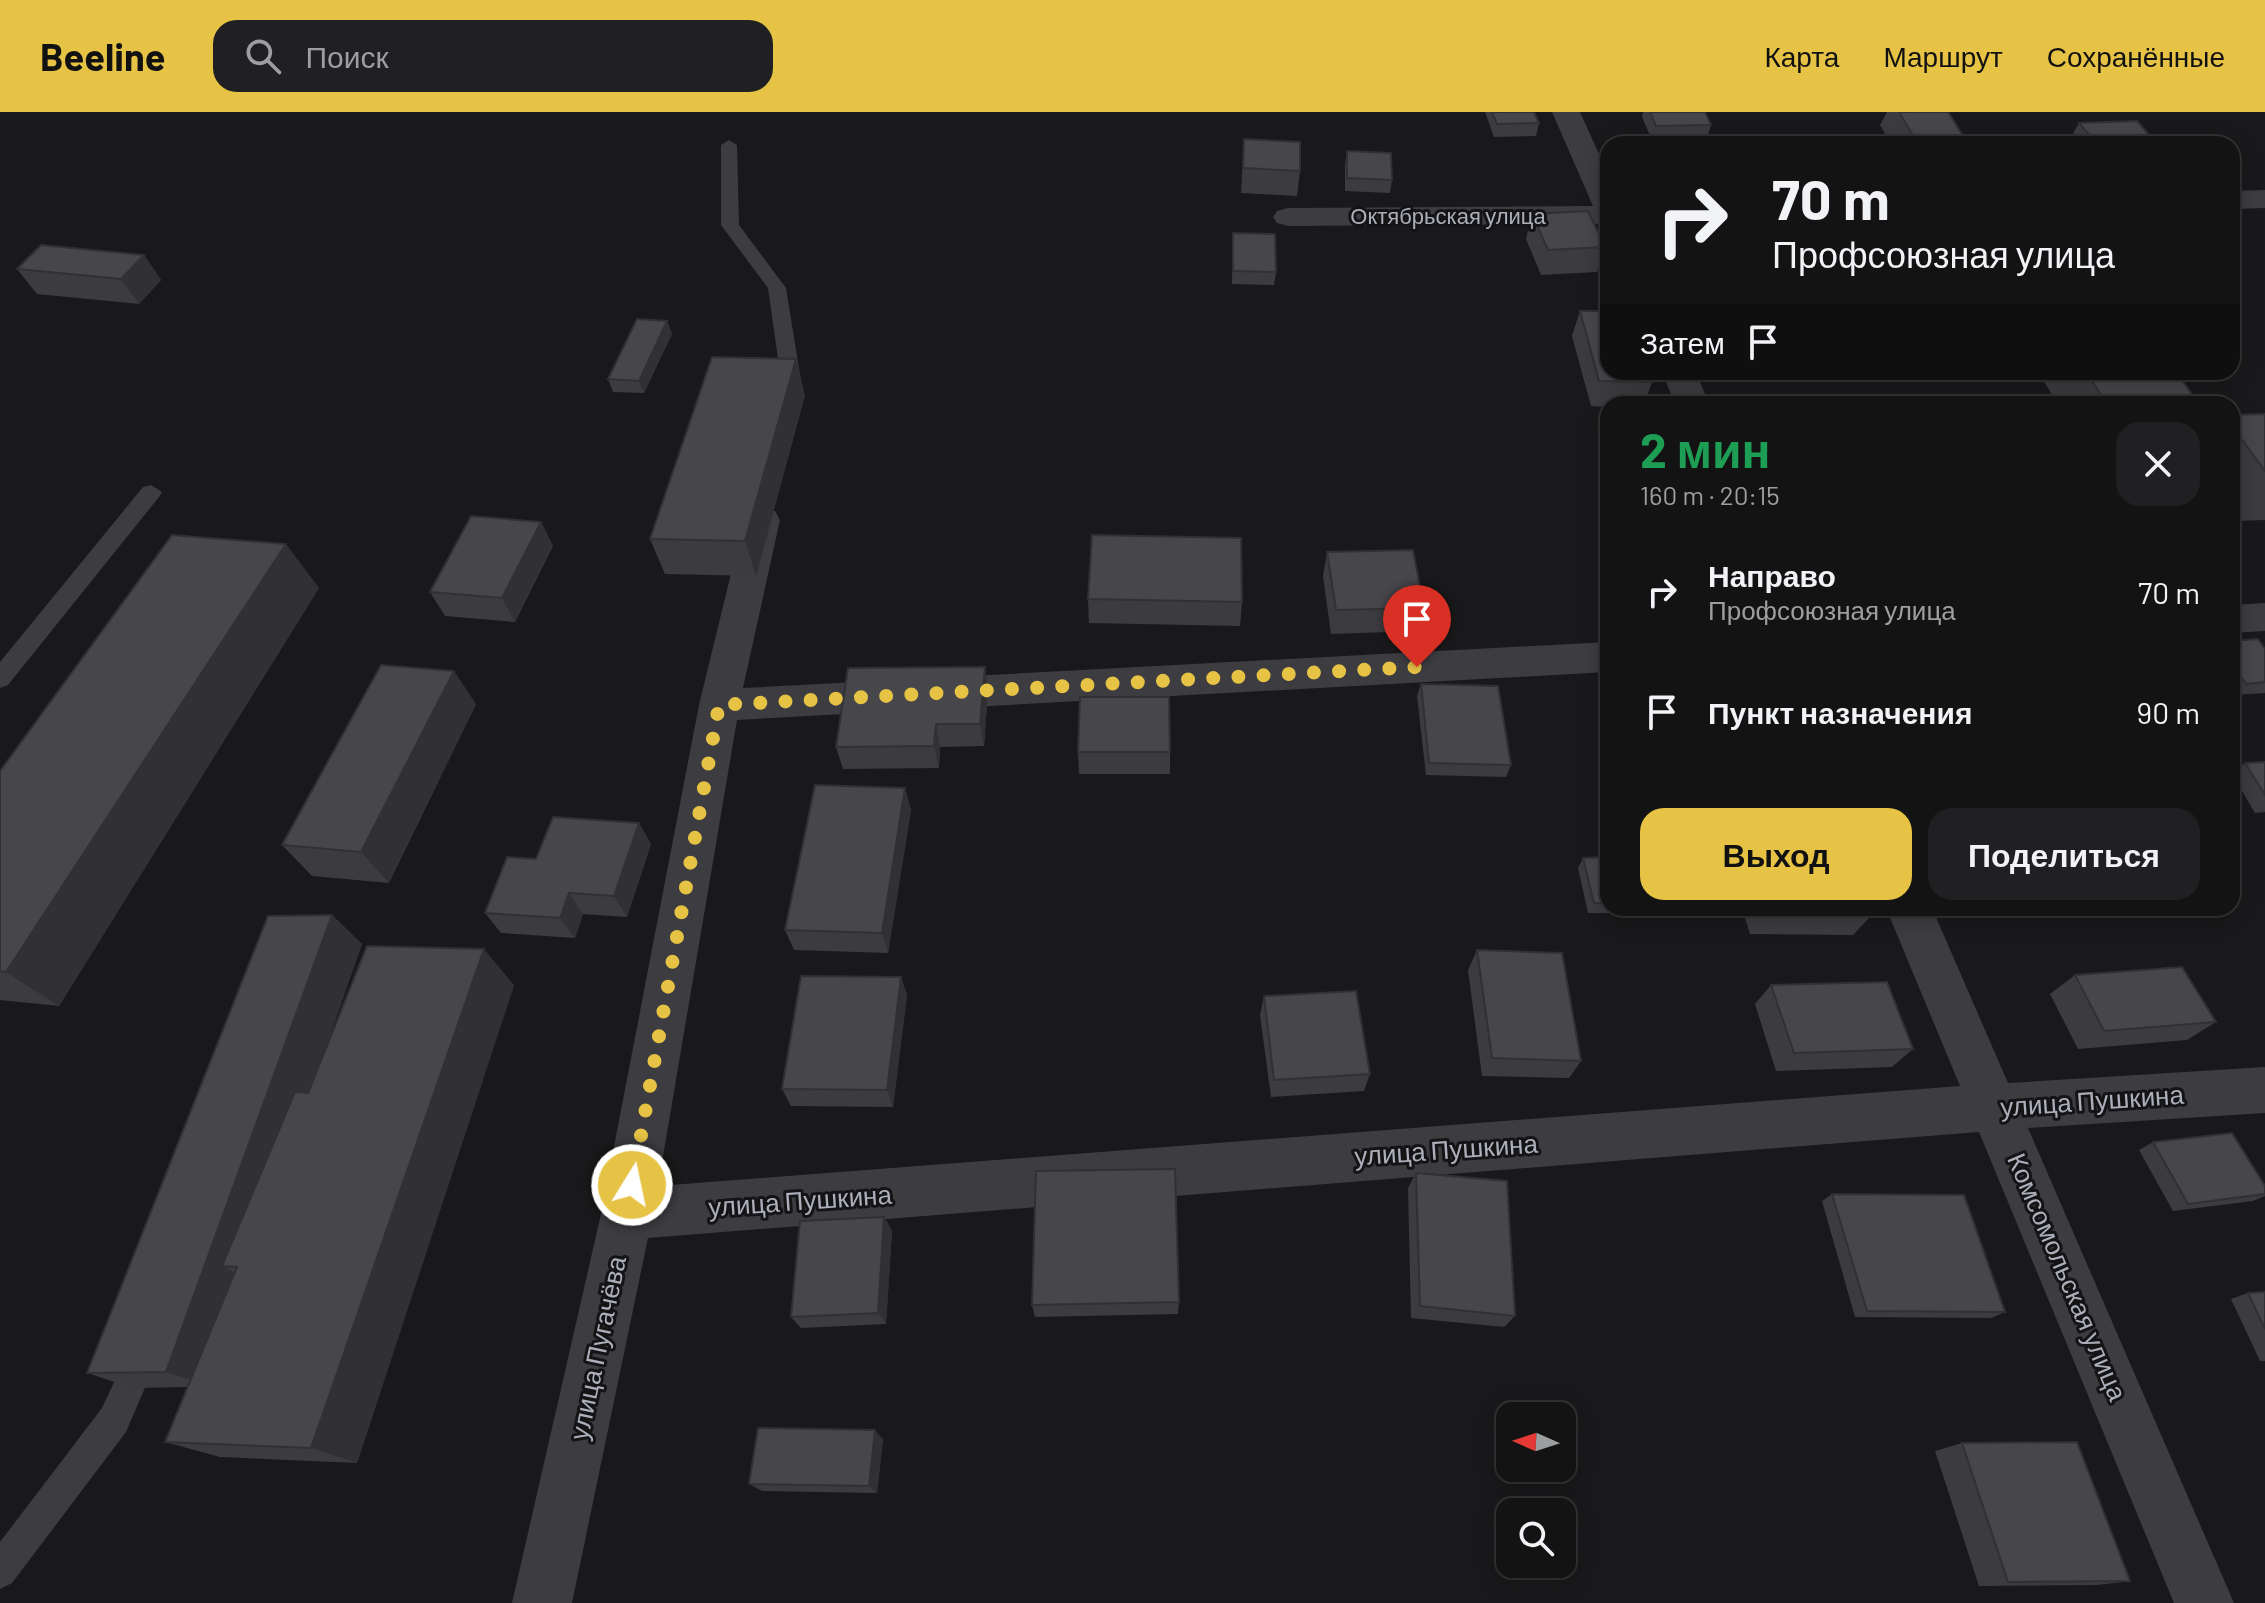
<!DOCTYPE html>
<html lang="ru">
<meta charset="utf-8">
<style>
:root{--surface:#131314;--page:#202022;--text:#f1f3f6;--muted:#9d9ea0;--line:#323234;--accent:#e6c345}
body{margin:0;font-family:Barlow,sans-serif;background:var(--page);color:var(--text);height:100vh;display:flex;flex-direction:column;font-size:30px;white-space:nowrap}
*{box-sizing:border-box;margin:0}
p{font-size:26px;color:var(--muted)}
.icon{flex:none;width:44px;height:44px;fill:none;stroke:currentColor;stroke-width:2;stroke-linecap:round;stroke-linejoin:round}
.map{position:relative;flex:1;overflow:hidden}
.side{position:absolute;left:1600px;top:284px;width:640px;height:520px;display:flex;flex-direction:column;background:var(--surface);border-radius:24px;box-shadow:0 4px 20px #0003,0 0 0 2px var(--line)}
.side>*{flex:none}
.banner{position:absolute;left:1600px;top:24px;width:640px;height:244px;border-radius:24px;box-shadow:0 4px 20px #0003,0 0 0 2px var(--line);background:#131314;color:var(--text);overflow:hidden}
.needle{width:52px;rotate:273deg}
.controls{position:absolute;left:1496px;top:1290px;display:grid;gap:16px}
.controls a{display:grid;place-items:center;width:80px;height:80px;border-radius:16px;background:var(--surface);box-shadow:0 4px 20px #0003,0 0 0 2px var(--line);font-size:40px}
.pin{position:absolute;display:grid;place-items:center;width:68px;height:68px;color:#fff;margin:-82px -34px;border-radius:50% 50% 50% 0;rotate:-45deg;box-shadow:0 0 8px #0007}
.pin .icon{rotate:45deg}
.me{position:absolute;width:88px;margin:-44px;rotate:10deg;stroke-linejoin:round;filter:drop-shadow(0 0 6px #0008)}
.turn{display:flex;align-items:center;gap:28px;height:168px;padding:0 40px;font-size:36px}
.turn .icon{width:104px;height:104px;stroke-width:2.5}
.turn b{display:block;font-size:56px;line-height:68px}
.then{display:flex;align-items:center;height:76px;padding:0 40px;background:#0003;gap:16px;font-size:30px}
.round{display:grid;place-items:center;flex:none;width:84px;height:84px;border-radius:24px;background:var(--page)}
.head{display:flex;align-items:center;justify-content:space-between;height:136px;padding:0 40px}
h1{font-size:48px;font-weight:700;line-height:60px;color:#1e9e55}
.action{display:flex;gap:16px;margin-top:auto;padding:16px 40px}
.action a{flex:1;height:92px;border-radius:24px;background:var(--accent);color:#111;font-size:32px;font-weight:700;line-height:92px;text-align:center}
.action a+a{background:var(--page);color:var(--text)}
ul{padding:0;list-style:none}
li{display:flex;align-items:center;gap:24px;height:120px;padding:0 40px}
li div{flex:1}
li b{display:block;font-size:30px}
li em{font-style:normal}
header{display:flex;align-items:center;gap:48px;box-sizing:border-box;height:112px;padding:0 40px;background:var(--accent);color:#111}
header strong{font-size:38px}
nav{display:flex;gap:44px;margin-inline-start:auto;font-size:28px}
.search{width:560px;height:72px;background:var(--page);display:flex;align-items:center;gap:20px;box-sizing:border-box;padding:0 28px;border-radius:24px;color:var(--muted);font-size:30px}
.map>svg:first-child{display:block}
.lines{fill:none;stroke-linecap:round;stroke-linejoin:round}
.service{fill:#3c3c41;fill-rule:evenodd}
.minor{fill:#3c3c41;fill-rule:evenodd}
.wall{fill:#3c3c40}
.shaded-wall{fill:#313134}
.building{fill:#46464b;stroke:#313134;stroke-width:2}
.route{stroke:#e6c345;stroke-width:14;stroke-dasharray:0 25.2}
.labels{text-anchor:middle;stroke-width:6;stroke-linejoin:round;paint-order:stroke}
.far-street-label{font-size:22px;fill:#acafb9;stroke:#141416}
.street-label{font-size:26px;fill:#acafb9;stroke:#141416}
</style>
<header>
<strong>Beeline</strong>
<div class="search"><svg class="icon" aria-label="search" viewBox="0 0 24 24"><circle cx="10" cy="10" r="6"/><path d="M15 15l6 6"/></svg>Поиск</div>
<nav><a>Карта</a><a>Маршрут</a><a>Сохранённые</a></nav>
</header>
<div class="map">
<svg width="2265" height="1491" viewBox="0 0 2265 1491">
<rect width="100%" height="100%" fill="#19191b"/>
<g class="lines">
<g class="service">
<polygon points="729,28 737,33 739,113 786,176 802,275 792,281 782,275 768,176 721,113 721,33"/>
<polygon points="151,373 162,380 159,385 8,573 0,576 0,550 143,375"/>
<polygon points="143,1227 154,1232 159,1243 126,1320 12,1471 0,1477 0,1430 102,1296 132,1232"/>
</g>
<g class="minor">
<polygon points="1552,0 1580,0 1608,62 1608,112 1288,114 1277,111 1273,105 1277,99 1288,96 1593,94"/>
<polygon points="2265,78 2265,96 2232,97 2232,79"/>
<polygon points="1662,260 1696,260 1709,292 1675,292"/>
<polygon points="762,395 775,399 780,408 743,576 1608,530 1608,560 737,608 658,1074 1960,974 1886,796 1932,796 2008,971 2265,955 2265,1001 2028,1016 2234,1491 2174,1491 1979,1020 648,1126 572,1491 512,1491 601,1102 699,593 744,408 749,399"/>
<polygon points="2265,491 2265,519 2232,521 2232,493"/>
</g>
</g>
<g class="wall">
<polygon points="1485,0 1534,0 1539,11 1536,24 1494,25"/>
<polygon points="1643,0 1705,0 1711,13 1707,26 1651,26 1642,5"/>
<polygon points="1887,0 1948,0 1965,27 1962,32 1891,32 1880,13"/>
<polygon points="2079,11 2157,32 2067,32"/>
<polygon points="1984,25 2017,32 1981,32"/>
<polygon points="1244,27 1300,59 1297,84 1241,81"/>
<polygon points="1347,39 1392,68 1390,81 1345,79 1345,52"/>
<polygon points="1532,102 1605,135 1597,160 1541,163 1526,127"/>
<polygon points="1233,121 1276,160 1274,173 1232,172"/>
<polygon points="144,143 161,168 139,192 37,182 17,157"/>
<polygon points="1580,199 1652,270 1644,292 1608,292 1608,295 1591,294 1572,224"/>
<polygon points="667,209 672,222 644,281 613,280 608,267"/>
<polygon points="2038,260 2176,260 2199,292 2058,292"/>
<polygon points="805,283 756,464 665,462 650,427"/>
<polygon points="2265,302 2265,408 2232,409 2232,303"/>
<polygon points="1608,311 1608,369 1600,332"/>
<polygon points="541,410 553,434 515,510 445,504 430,480"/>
<polygon points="1327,440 1424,496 1418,519 1331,522 1323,464"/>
<polygon points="319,476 59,894 0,888 0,659"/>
<polygon points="1088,487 1242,490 1240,514 1089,511"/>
<polygon points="2232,529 2265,537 2265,581 2234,583 2232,581"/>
<polygon points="985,555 988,578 984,634 940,635 939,656 843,657 836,635"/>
<polygon points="1421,572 1511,653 1506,665 1426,663 1417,584"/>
<polygon points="476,592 389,771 312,764 282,733"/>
<polygon points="1078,640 1170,640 1170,662 1079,662"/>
<polygon points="2265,650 2265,700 2255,701 2232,662 2245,651"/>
<polygon points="905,676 911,698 888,841 794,838 785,818"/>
<polygon points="639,711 651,732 627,805 583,802 575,826 501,821 485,801 536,747"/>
<polygon points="1608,745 1608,796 1644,796 1641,801 1588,801 1578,756 1583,746"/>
<polygon points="1742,796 1870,796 1872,803 1853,823 1750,822"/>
<polygon points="332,803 362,832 321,948 514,873 357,1351 220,1345 165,1330 188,1275 133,1276 87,1261"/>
<polygon points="1477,838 1581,949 1569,966 1482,964 1468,858"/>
<polygon points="2075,863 2216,910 2187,928 2078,937 2050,882"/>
<polygon points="901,865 907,883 893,995 791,994 782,977"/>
<polygon points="1771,873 1913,937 1892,955 1776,959 1755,892"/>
<polygon points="1264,884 1370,962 1364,979 1271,985 1260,903"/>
<polygon points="2153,1030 2265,1074 2265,1084 2253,1089 2173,1099 2139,1038"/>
<polygon points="1416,1061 1515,1204 1504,1215 1411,1206 1408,1076"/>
<polygon points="1832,1082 2005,1200 1991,1206 1855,1205 1822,1089"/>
<polygon points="884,1105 892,1119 886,1212 801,1216 791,1205"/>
<polygon points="2265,1180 2265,1249 2260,1249 2231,1187 2248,1181"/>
<polygon points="1179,1190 1178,1202 1035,1205 1032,1193"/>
<polygon points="883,1327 877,1381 762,1379 749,1372"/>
<polygon points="1962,1331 2130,1469 2097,1473 1979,1474 1935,1339"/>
</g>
<g class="shaded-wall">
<polygon points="144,143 161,168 139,192 121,167"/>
<polygon points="667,209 672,222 644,281 639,269"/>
<polygon points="796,247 805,283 756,464 745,429"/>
<polygon points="541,410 553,434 515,510 502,486"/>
<polygon points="286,432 319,476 59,894 6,860"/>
<polygon points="985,555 988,578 984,634 980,612"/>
<polygon points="454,559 476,592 389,771 361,740"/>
<polygon points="936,612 940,635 939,656 934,634"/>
<polygon points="905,676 911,698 888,841 882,821"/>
<polygon points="639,711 651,732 627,805 614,784"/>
<polygon points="569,781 583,802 575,826 560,806"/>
<polygon points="332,803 362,832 248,1160 237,1155 222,1154 246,1166 209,1274 166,1260"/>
<polygon points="484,837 514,873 357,1351 311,1336"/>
<polygon points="901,865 907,883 893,995 887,978"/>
<polygon points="884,1105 892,1119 886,1212 878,1201"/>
<polygon points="875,1318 883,1327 877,1381 869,1374"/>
</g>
<g class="building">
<polygon points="1492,0 1534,0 1539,11 1497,12"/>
<polygon points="1650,0 1705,0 1711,13 1656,14"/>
<polygon points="1899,0 1948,0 1965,27 1915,27"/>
<polygon points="2137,9 2157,32 2097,32 2079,11"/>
<polygon points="1984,25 2012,25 2017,32 1989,32"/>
<polygon points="1244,27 1300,30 1300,59 1243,56"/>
<polygon points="1347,39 1391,41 1392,68 1347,66"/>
<polygon points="1588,99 1605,135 1548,138 1532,102"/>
<polygon points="1233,121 1275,122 1276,160 1233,159"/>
<polygon points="41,133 144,143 121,167 17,157"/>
<polygon points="1580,199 1608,199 1608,260 1649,260 1652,270 1599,269"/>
<polygon points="637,207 667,209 639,269 608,267"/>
<polygon points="712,245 796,247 745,429 650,427"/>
<polygon points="2086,260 2176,260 2199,292 2107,292"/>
<polygon points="2265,302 2265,359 2232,314 2232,303"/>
<polygon points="471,404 541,410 502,486 430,480"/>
<polygon points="172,423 286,432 6,860 0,859 0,659"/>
<polygon points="1092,423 1241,426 1242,490 1088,487"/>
<polygon points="1413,438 1424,496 1336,498 1327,440"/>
<polygon points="2258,527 2265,537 2265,570 2246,572 2232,551 2232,529"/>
<polygon points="381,553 454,559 361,740 282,733"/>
<polygon points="985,555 980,612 936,612 934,634 836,635 848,556"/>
<polygon points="1421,572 1498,574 1511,653 1429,651"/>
<polygon points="1080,585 1169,585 1170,640 1078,640"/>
<polygon points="2265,650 2265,683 2245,651"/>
<polygon points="815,673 905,676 882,821 785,818"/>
<polygon points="553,705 639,711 614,784 569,781 560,806 485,801 507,745 536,747"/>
<polygon points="1608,745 1608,791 1594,791 1583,746"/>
<polygon points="1764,796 1870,796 1872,803 1766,802"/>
<polygon points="332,803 166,1260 87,1261 268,804"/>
<polygon points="367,834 484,837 311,1336 165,1330 237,1155 222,1154 295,980 308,981"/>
<polygon points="1477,838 1562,841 1581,949 1492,946"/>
<polygon points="2182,855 2216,910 2104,919 2075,863"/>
<polygon points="801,864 901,865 887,978 782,977"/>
<polygon points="1887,870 1913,937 1794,941 1771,873"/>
<polygon points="1356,879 1370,962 1274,968 1264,884"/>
<polygon points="2232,1021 2265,1074 2265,1082 2188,1092 2153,1030"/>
<polygon points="1175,1057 1179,1190 1032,1193 1036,1059"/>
<polygon points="1416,1061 1507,1069 1515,1204 1420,1194"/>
<polygon points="1832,1082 1964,1083 2005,1200 1867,1199"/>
<polygon points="884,1105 878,1201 791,1205 800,1109"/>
<polygon points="2265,1180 2265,1217 2248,1181"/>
<polygon points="758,1316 875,1318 869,1374 749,1372"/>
<polygon points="2077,1330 2130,1469 2008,1470 1962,1331"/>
</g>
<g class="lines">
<polyline class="route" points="632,1073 719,593 1417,555"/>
</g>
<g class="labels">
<g class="far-street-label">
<text x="1448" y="112">Октябрьская улица</text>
</g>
<g class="street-label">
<text transform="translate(2092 989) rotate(-4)" y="9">улица Пушкина</text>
<text transform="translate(1446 1038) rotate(-4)" y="9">улица Пушкина</text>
<text transform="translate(800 1089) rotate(-4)" y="9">улица Пушкина</text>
<text transform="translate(2067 1165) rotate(67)" y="9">Комсомольская улица</text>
<text transform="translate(598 1236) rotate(-78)" y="9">улица Пугачёва</text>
</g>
</g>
</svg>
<div class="controls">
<a><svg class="needle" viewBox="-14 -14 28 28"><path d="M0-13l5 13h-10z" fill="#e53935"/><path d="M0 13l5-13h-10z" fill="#9d9ea0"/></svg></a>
<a><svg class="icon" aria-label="search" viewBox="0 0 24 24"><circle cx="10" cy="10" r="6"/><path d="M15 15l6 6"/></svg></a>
</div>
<div class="pin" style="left:1417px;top:555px;background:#d93025"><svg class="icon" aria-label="arrive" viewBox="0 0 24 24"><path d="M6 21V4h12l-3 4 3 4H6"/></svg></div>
<svg class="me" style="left:632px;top:1073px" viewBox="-20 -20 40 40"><circle r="17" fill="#e6c345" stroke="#fff" stroke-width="3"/><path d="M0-11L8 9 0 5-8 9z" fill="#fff"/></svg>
<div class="banner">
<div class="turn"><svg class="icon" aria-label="right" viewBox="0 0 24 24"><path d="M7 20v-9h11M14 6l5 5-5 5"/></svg><div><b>70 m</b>Профсоюзная улица</div></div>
<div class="then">Затем<svg class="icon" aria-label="arrive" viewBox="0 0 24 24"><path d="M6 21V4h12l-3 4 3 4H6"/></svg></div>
</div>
<section class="side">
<div class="head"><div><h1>2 мин</h1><p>160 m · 20:15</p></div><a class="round"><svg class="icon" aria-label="close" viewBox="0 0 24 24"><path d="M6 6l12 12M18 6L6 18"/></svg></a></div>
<ul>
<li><svg class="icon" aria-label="right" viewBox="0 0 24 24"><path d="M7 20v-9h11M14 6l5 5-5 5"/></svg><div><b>Направо</b><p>Профсоюзная улица</p></div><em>70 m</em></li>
<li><svg class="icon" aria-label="arrive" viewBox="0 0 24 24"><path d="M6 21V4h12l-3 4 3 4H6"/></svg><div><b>Пункт назначения</b></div><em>90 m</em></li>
</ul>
<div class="action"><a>Выход</a><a>Поделиться</a></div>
</section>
</div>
